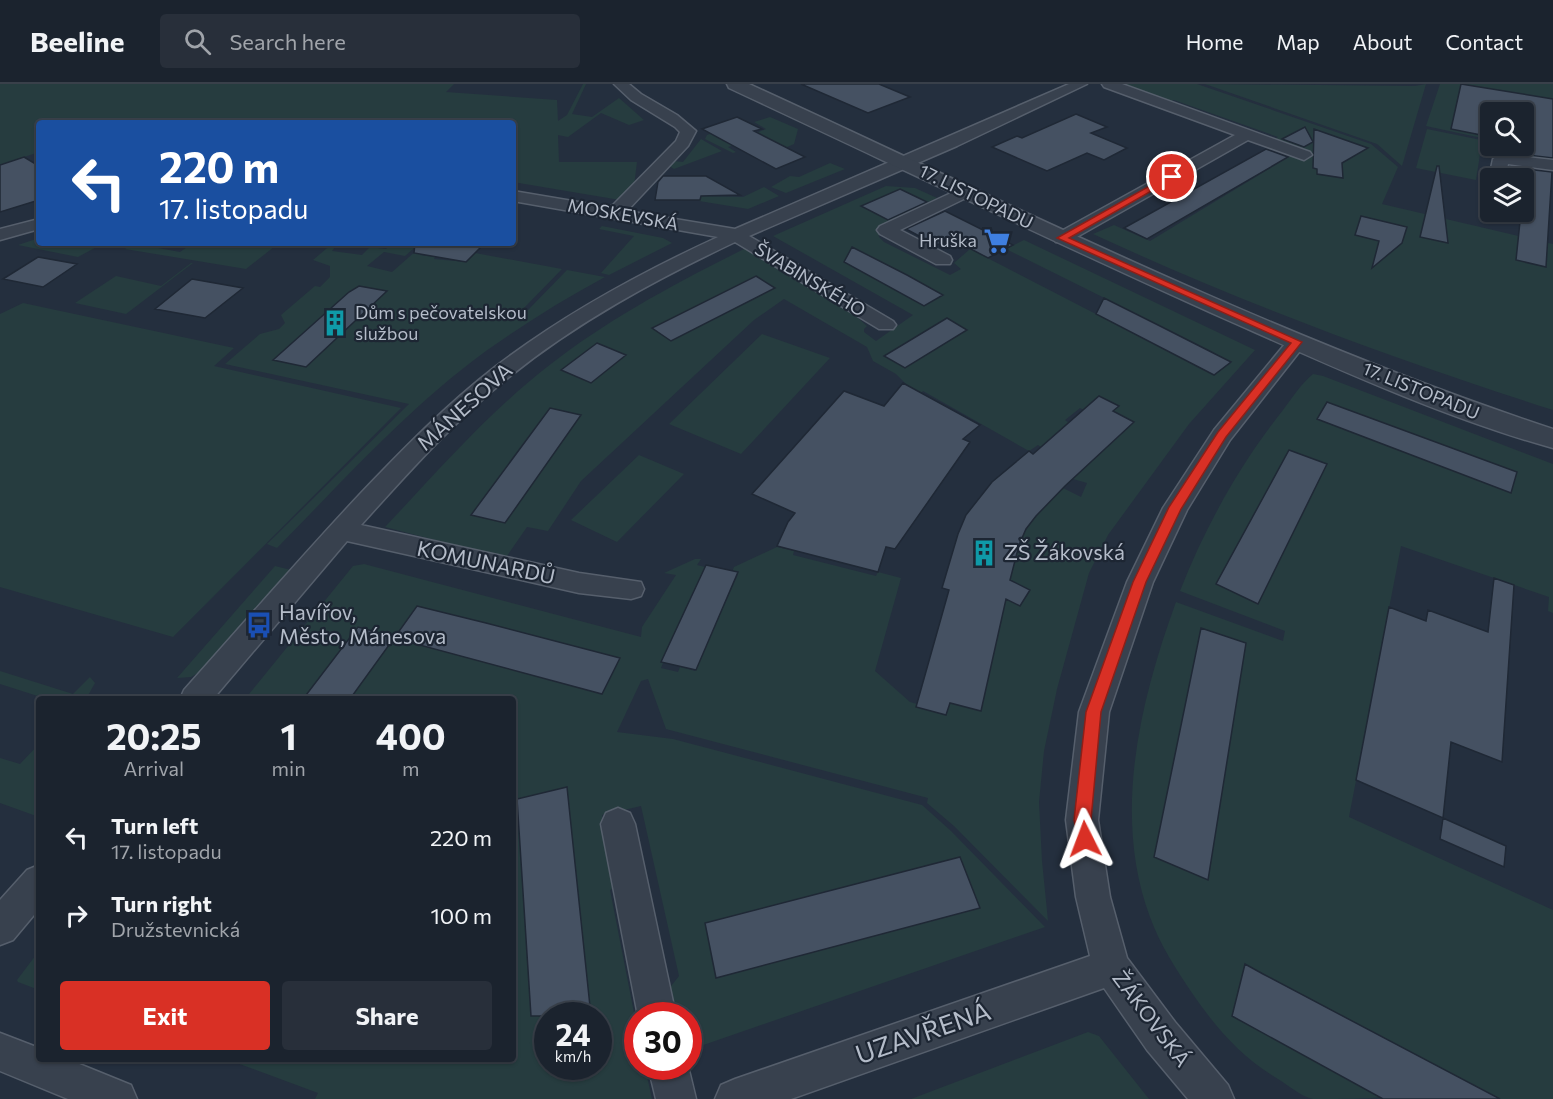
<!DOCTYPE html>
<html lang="en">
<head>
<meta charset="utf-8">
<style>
  body { margin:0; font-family:Commissioner,sans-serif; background:#282f3a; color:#f1f3f6; height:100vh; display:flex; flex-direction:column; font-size:22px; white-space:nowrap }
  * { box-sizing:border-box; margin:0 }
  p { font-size:20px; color:#a0a4aa }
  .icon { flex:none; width:33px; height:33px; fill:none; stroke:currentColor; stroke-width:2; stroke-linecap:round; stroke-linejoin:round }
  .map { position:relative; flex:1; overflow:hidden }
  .details { position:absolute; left:36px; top:612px; width:480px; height:366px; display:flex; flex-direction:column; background:#1b232e; border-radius:6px; box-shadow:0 2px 4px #0004,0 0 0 2px #39404a }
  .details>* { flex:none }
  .hud { position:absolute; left:36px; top:36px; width:480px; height:126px; border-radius:6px; box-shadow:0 2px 4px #0004,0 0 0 2px #39404a; background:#1a4fa0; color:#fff; overflow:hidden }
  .buttons { position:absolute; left:1480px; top:18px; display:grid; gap:12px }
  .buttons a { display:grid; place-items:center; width:54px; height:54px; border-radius:6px; background:#1b232e; box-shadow:0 2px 4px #0004,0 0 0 2px #39404a; font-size:30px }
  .speed { position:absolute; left:534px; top:918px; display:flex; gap:12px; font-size:30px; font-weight:700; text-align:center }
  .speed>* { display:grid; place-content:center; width:78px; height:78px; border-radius:50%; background:#1b232e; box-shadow:0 2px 4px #0004,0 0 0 2px #39404a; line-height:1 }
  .speed small { font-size:15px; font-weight:400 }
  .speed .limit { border:9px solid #d22; background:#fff; color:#111 }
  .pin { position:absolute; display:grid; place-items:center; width:51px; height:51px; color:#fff; margin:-26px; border:3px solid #fff; border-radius:50%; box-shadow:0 2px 6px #0007 }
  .me { position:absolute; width:66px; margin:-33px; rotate:357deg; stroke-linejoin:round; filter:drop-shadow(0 0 4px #0008) }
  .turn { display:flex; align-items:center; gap:21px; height:126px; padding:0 24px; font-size:27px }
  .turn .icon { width:78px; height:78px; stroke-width:2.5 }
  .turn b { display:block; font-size:42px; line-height:51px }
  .eta { display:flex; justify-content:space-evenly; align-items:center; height:102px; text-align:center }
  .eta b { font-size:36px; font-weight:700; line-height:42px }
  .primary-button { display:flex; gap:12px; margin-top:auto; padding:12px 24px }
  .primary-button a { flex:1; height:69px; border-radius:6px; background:#d93025; color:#fff; font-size:24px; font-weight:700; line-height:69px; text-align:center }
  .primary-button a+a { background:#282f3a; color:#f1f3f6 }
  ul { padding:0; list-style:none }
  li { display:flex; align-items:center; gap:18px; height:78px; padding:0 24px }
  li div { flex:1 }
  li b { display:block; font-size:22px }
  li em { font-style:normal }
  header { display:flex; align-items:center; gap:36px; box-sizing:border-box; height:84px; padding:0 30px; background:#1b232e; border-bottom:2px solid #39404a }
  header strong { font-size:28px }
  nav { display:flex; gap:33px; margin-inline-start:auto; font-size:21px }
  .search { width:420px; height:54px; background:#282f3a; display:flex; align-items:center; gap:15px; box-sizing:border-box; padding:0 21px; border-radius:6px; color:#a0a4aa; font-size:22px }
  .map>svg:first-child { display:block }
</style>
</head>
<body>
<header>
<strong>Beeline</strong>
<div class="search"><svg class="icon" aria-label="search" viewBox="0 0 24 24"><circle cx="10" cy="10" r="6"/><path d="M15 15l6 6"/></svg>Search here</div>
<nav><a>Home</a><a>Map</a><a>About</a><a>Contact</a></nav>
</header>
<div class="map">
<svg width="1553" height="1015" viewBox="0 0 1553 1015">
  <rect width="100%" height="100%" fill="#242f3e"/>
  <!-- green -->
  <path fill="#263c3f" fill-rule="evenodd" d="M0,0H454L446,8L557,16L558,37L567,31L583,0H586L572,30L592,33L619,14L644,36L629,41L601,29L568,53L558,51L559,78H637L634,102L620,116L513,98V39H39V68L0,81Z
    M1114,0H1197L1371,60L1398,83L1382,120L1553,160V326C1396,276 1242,219 1093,150L1114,141L1150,157L1292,71L1274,56L1278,53L1174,16L1169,18Z
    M1205,0L1415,2L1426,0L1402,82L1377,60Z
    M1440,0H1553V69L1519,62H1524V28H1491V56L1426,42Z
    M770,33L798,45L794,60L778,67L734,61L728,63L736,68L733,69L705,55L707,51L723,45L747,53L766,45L754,38Z
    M1427,45L1491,58V62H1508L1553,71V79L1481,64L1476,96L1416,84Z
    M701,55L722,67L674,85L668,81L673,77L683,78Z
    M830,79L845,85L786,109L771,103L790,92L799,93Z
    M886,102L915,104L937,114L883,140L878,145L879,153L884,158L950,191L961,185L954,179L970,165L1214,291L1231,279L1211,267L1006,165L1024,156L1255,266L1189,340L1108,451L1089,489L1057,605L1044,667L1039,718L1042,777L1048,837L954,742L927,719L928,714L666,645L648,595L641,597L617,648L673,655L922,721L951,747L1045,843L689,966L688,932L664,931L660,916L679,892L641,722L602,731L617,803L610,806L637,944L638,982L645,983L652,1015H315L318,1009L226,975H513V615H245L353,482L364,480L641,553L642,543L676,491L664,489L695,475H701L697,481L705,483L682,532L661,584L678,588L680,583L695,587L738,490L732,488L734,483L777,463L794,467L793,471L876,492L878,488L901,494L875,587L910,618L917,620V623L946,631L950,619L981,627L1006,515L1020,522L1030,507L1009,500C1013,482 1016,462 1026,446C1035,430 1051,417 1063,404L1081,413L1087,399L1073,395L1134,338L1113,327L1118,321L1099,312L1084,326L1080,324L1065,336L1069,339L1041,363L1038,361L1029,367L923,307L921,309L908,302L896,290L873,277L867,263L784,215L754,236L581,397L548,447L527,443L507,472L508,475L385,443C437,388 487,330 547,283C608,235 676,199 746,164L841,219L867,242L864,245V248L876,257L913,231L773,152ZM548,932H598V982H548Z
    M764,103L779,112L748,125L699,117L701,112L743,113Z
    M602,142L663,154L672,159L609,191L601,189L634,152L599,145Z
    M39,154V159H104L78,173L18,161Z
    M134,159H144L142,161L180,168L193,159H279L246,185L125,165Z
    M333,159H338L332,167L362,171L370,163L386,165L392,159H420L405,172L384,168L367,182L392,188L425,159L420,171L435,173L434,175L466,178L475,169L562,185L524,224L528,226L567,186L605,193C564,215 524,240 486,267C409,323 344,396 277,464L267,460L409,320L225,280L260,250L279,245L285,239L281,231L315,202L320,203L330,193V182L313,176Z
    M191,179H193L126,230L75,219L116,192L161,202Z
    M23,219L234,264L214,282L401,324L173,553L0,503V230Z
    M762,250L830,274L741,370L669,340Z
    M1313,290L1323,292L1553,380V529L1548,527L1549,513L1401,462L1349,733L1553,826V1015H1500L1245,880L1233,932L1380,1013C1373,1015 1324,1015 1313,1015C1302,1013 1288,1001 1278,995C1241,973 1216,944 1192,909C1176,885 1160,861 1150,833C1112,731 1140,617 1176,518L1283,557L1285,547L1180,507C1205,443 1240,380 1283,326C1292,314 1301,300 1313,290Z
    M639,371L684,390L617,458L571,436Z
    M275,482L291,486L201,587L191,593L177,594Z
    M0,587L73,610L90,593L95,599L86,615H47L0,600Z
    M39,660V733L0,719V674L20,680Z
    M39,867V906L18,898L17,896Z
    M1088,948L1099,952L1149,1015H911Z"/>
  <!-- building -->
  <path fill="#455162" stroke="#1f2835" stroke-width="1.5" d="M801,0H879L910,13L868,29Z
    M1461,0L1553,15V74L1527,71L1528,61L1524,60V28H1491V53L1451,45Z
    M1076,30L1107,43L1091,49L1127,64L1104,76L1087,69L1047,87L992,63L1017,52L1022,54Z
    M737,33L762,45L754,47L805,73L776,85L702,45Z
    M1305,43L1313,58L1304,63L1282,55Z
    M1314,45L1368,64L1342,79L1343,94L1317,90V85L1313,84Z
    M1266,65L1288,73L1147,155L1124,144Z
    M24,73L39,82V116L0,128V81Z
    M1437,82H1439L1448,159L1420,153Z
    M1526,85L1552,88L1546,183L1516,176L1521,128H1524Z
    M663,92H706L740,111L701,112L700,116H655L658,98Z
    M900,105L927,118L888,136L861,122Z
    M945,127L1013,161L988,174L954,156L936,161L906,145Z
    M1361,132L1407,143L1402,159L1372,184L1379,157L1355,151Z
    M415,159H485L466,178L414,169Z
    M852,163L907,191L943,211L924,222L844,178Z
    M38,173L77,180L43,203L3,195Z
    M756,192L775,204L671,257L652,244Z
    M192,195L243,204L205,234L155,225Z
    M359,202L387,207L306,283L273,276L349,208Z
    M1104,214L1158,241L1231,278L1214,291L1096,230Z
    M947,234L967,246L905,284L884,272Z
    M597,259L626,271L591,299L561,286Z
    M903,299L980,341L963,355L970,358L895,465L886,463L878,488L777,462L788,438L795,429L752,410L844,307L884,322Z
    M1099,312L1119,322L1113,327L1134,338L1065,402L1036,432L1026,445L1019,461L1010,496L1030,506L1020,522L1006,515L981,627L950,619L946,631L916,623L949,506L942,504L958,450L966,431L992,398L1029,367L1033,370Z
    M1327,318L1517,388L1511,409L1317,335Z
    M550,324L581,331L505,439L471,431Z
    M1289,366L1327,380L1258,520L1216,500Z
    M706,481L738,488L696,586L661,578Z
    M1494,494L1514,501L1502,678L1451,658L1443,734L1356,696L1389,523L1426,537L1428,526L1488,548Z
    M417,522L486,539L620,574L602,610L394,554L350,615H303L358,543L395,553Z
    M1201,544L1246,559L1208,796L1154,773Z
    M567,703L591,932H531L517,715Z
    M1443,734L1506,762L1504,783L1440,755Z
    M960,773L980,824L716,894L705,839Z
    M1245,880L1263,890L1500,1015H1383L1232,932Z"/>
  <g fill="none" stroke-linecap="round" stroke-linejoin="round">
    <!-- minor casing -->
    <g stroke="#565f6c" stroke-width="3">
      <path id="minor" d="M614,0H629L641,10L677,31L696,47L688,62L627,127L735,145L1069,0H1087L957,62L749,152L893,237L896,241L893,245H879L735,158C655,196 577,238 509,293C454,337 408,389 361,441L579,489L641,498L644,505L641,512L631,515L579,509L347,457L213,615H180L184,606C243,540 300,474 360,410C403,365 446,321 495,283C564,230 640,189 718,153L513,117V107L608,123L613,121L676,57L680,48L675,43L631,16Z
        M1102,0H1122L1310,68L1312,71L1304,76L1248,56L1068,158H1056L1053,154L1056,150L1235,51L1104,3Z
        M1501,70L1553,76V86L1508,80L1505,94H1491V97L1489,94L1493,75Z
        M964,103L970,104L972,108L970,112L900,146L950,172L952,176L950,180H936L880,150L877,146L880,142Z
        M1491,118V128H1499L1495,136H1483L1480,132L1485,119Z
        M39,135V145L0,156V145Z
        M1297,252L1304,254L1307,258L1230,356L1187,426L1153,498L1109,628L1098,736L1110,813L1127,874L1175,938L1228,1001L1234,1015H1188L1147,966L1104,904L791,1015H715L721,1001L735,995L1090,872L1076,813L1066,736L1079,628L1127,498L1163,424L1214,346L1290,254Z
        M618,724L630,729L635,740L676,932H638L601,740L606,729Z
        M39,781V825L13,856L0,861V816L27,786Z
        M0,949L39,964V975H67L131,1001L137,1015H68L0,987Z
        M648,982H688L696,1015H656Z"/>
    </g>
    <!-- tertiary casing -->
    <g stroke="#565f6c" stroke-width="3">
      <path id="tertiary" d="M727,0H749C1013,121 1276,254 1553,345V364C1444,334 1329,281 1225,235C1058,160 894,81 729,4Z"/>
    </g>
    <!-- minor -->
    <use href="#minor" fill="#38414e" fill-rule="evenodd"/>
    <!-- tertiary -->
    <use href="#tertiary" fill="#38414e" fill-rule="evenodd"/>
  </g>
  <!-- route -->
  <path fill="#d93025" stroke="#8d1f18" stroke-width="1.5" d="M1169,91L1176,93L1069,154L1302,258L1226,353L1181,425L1146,498L1101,628L1091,736L1093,755L1091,761L1085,763L1079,761L1074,736L1086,628L1133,498L1169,423L1218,348L1291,259L1057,154Z"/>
  <!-- icons -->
  <defs>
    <g id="supermarket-bare" transform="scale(2.07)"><path d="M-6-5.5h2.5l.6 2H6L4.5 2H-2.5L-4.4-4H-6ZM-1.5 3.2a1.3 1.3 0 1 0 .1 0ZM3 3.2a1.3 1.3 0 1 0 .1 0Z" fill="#3f7fe0" stroke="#1d2633" stroke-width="2.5" paint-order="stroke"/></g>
    <g id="building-bare" transform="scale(2.07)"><path d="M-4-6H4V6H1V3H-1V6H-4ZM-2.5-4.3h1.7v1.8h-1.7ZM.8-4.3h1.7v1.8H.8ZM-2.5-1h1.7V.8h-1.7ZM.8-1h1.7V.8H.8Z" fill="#0f9aa8" stroke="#1d2633" stroke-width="2.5" paint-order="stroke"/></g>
    <g id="bus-bare" transform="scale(2.07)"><path d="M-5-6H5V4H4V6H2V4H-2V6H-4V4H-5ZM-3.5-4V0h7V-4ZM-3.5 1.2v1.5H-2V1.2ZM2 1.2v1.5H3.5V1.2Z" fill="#1a4fb4" stroke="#1d2633" stroke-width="2.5" paint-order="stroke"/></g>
  </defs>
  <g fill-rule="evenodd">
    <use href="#supermarket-bare" x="997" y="157"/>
    <use href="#building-bare" x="335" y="239"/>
    <use href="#building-bare" x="984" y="469"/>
    <use href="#bus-bare" x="259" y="541"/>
  </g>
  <g text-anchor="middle" stroke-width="4.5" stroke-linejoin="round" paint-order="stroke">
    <!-- far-street labels -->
    <g font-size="18" fill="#b4bcc9" stroke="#1d2633">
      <text transform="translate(976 113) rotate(26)" y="6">17. LISTOPADU</text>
      <text transform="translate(623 131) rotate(10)" y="6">MOSKEVSKÁ</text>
      <text transform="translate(810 196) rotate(31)" y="6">ŠVABINSKÉHO</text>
      <text transform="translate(1421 307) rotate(22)" y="6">17. LISTOPADU</text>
    </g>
    <!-- far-poi labels -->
    <g font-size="18" fill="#b4bcc9" stroke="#1d2633" text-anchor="end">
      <text x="977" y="163">Hruška</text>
      <text x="355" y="235" text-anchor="start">Dům s pečovatelskou<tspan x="355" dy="21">službou</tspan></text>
    </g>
    <!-- street labels -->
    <g font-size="21" fill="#b4bcc9" stroke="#1d2633">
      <text transform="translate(465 323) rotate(-42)" y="7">MÁNESOVA</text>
      <text transform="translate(486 479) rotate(12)" y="7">KOMUNARDŮ</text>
      <text transform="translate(1151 935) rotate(53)" y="7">ŽÁKOVSKÁ</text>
    </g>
    <!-- poi labels -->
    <g font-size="21" fill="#b4bcc9" stroke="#1d2633" text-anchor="start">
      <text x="1004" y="476">ZŠ Žákovská</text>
      <text x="279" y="536">Havířov,<tspan x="279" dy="24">Město, Mánesova</tspan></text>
    </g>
    <!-- near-street labels -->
    <g font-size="26" fill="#b4bcc9" stroke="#1d2633">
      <text transform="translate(923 949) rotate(-19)" y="9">UZAVŘENÁ</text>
    </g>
  </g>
</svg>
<div class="buttons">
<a><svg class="icon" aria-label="search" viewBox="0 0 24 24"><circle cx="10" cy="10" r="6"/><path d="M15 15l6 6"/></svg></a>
<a><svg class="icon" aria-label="layers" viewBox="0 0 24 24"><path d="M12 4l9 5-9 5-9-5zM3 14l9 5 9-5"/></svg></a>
</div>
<div class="speed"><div>24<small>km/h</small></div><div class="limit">30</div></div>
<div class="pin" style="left:1172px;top:93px;background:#d93025"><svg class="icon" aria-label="arrive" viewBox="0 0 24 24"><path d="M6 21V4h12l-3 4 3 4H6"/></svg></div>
<svg class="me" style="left:1085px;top:755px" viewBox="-20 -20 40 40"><path d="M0-17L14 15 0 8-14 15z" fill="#d93025" stroke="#fff" stroke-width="4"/></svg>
<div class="hud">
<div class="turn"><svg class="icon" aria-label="left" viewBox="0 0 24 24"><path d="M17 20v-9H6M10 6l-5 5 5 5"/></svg><div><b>220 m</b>17. listopadu</div></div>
</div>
<section class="details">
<div class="eta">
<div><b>20:25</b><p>Arrival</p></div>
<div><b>1</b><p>min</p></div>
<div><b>400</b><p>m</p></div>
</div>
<ul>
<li><svg class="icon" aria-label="left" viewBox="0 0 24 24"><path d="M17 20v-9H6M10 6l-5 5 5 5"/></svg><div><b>Turn left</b><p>17. listopadu</p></div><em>220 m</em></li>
<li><svg class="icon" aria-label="right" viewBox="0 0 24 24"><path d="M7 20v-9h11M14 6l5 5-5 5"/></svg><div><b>Turn right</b><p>Družstevnická</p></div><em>100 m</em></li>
</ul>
<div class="primary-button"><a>Exit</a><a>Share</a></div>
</section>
</div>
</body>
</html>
